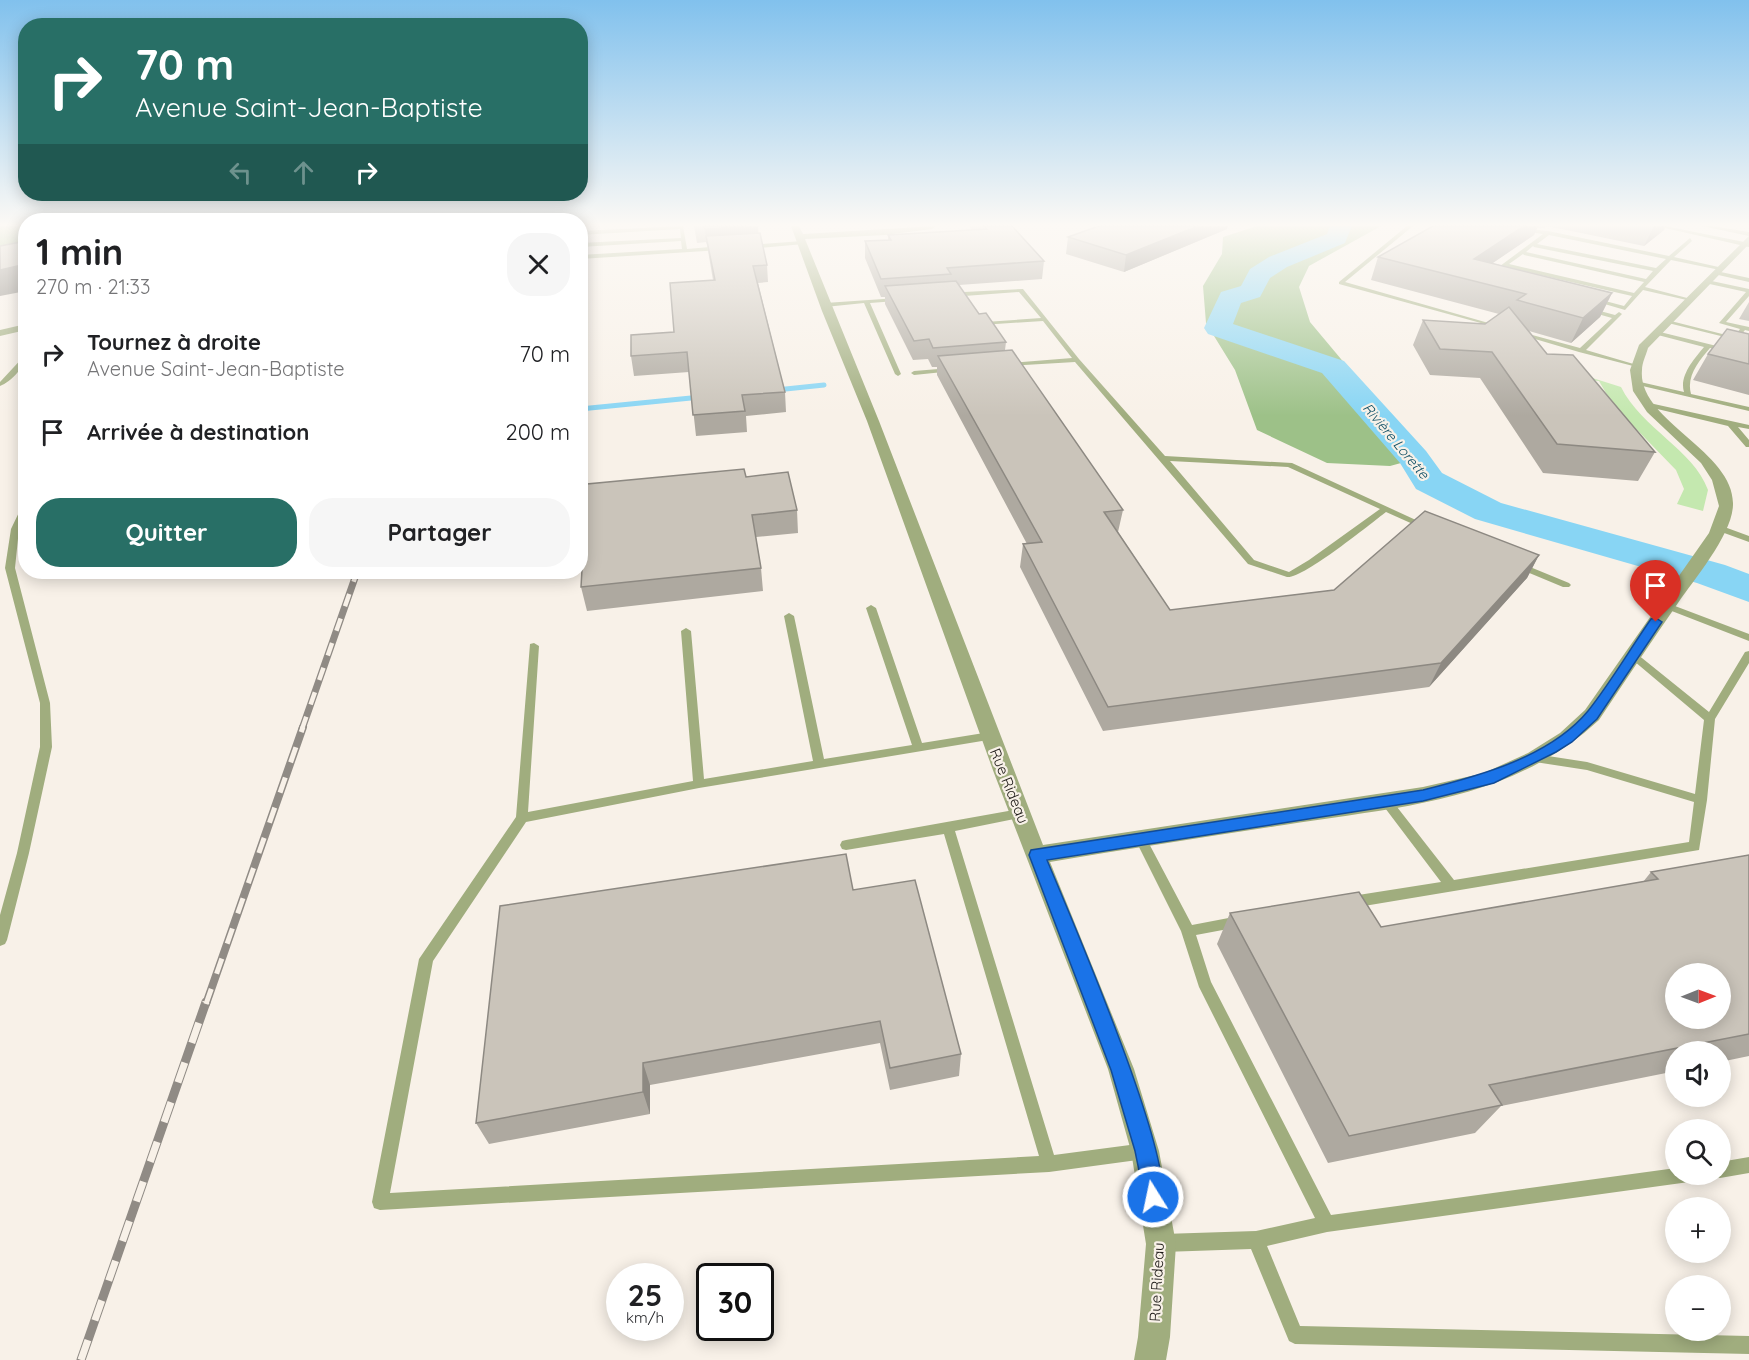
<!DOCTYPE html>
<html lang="fr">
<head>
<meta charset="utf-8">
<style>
  body { margin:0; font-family:Quicksand,sans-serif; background:#f6f6f6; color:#202124; height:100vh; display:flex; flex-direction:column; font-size:22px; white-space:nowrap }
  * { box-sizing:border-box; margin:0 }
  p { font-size:20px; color:#757577 }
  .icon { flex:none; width:33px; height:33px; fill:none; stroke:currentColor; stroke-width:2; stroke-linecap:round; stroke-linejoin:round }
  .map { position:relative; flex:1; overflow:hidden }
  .details { position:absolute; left:18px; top:213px; width:570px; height:366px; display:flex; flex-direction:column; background:#fff; border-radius:24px; box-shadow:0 3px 15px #0003 }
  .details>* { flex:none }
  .hud { position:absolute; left:18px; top:18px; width:570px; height:183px; border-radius:24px; box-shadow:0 3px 15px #0003; background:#286f66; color:#fff; overflow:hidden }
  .needle { width:39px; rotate:89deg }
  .buttons { position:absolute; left:1665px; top:963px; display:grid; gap:12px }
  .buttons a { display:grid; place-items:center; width:66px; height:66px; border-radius:50%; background:#fff; box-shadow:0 3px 15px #0003; font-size:30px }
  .speed { position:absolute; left:606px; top:1263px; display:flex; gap:12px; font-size:30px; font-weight:700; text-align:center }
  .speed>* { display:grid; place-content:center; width:78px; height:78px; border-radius:50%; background:#fff; box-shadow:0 3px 15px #0003; line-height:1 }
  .speed small { font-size:15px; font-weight:400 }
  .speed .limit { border:3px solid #111; border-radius:9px; background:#fff; color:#111 }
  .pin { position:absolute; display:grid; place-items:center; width:51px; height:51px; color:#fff; margin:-62px -26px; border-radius:50% 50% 50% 0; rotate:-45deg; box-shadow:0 0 6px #0007 }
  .pin .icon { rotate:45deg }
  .me { position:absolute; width:66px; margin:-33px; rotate:350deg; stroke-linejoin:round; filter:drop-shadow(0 0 4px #0008) }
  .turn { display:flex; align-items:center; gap:21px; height:126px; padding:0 18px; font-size:27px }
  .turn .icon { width:78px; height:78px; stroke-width:2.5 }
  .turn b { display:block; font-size:42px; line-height:51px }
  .lanes { display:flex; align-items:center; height:57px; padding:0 18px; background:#0003; justify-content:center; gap:30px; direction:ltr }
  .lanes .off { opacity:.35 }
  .round { display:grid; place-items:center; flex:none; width:63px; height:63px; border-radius:24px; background:#f6f6f6 }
  .head { display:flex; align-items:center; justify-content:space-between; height:102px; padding:0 18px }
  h1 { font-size:36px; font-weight:700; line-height:45px }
  .button { display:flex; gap:12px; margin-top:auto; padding:12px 18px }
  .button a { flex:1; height:69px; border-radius:24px; background:#286f66; color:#fff; font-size:24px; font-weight:700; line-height:69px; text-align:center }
  .button a+a { background:#f6f6f6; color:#202124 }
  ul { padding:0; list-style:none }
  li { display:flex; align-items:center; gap:18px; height:78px; padding:0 18px }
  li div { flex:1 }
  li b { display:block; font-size:22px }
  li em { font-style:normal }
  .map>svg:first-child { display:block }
</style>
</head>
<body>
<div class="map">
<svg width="1749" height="1360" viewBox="0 0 1749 1360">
  <rect width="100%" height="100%" fill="#f8f1e8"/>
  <!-- green -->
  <path fill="#c4e8af" d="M1583,375L1621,387C1642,429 1693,449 1708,490L1703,511L1677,504L1684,489L1676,470L1613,405L1599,381L1584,380Z"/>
  <!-- forest -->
  <path fill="#9dc188" d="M0,226H25V252L0,257Z
    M1257,226H1381L1309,266L1299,287L1310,322L1423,457L1390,466L1327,463L1257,430L1235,370L1206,323L1203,286L1222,254L1223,237Z"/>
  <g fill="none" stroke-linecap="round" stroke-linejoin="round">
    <!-- stream -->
    <path stroke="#88d5f4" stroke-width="5" d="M776,390L824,385
      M580,409L701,397"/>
    <!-- river -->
    <path fill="#88d5f4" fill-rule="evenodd" d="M1330,226H1352L1345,243L1287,267L1270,278L1260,297L1241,303L1233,324L1344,361L1426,451L1442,473L1501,503L1725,565L1749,574V602L1697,583L1475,519L1416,489L1400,463L1322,373L1208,334L1204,328L1221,292L1241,286L1250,269L1269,257L1327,234Z"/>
    <!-- lane -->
    <path fill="#a0ad7e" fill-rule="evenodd" d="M683,226L687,249L721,246L724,248L721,250L580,259V255L682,249L681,241L580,247V243L681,238L680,229L580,235V231Z
      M1407,226H1413L1345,282L1499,326V328L1339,284V282Z
      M1495,226L1548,231L1669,256L1690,238L1692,241L1674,257L1723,268L1720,270L1671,260L1645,287L1691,299V301L1643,290L1625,310L1591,300L1594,298L1624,306L1632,296L1506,267L1496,274H1492V272L1543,234L1497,228ZM1549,235L1666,259L1656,268L1537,244ZM1533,246L1534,247L1653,271L1646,279L1526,252ZM1523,254L1524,255L1644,282L1634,293L1509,264Z
      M1656,226H1665L1749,243V247Z
      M1702,226H1712L1749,232V236Z
      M802,241L804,244L748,249L745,247L748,245Z
      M1716,271L1749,278V282L1714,274L1713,273Z
      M1707,280L1749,289V296L1726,322L1749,327V331L1745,330L1737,340L1664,322L1667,320L1734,337L1740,329L1719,323L1746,292L1705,283V281Z
      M1023,289L1079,359L1165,456L1292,463L1431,527L1430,529H1424L1386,512C1370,524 1303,579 1287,577L1248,564L1075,362L1007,366L1006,365L1009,363L1072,358L1043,321L981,325L978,321L981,319L985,322L1041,318L1019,292L964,296L961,294L964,292ZM1170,461L1288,467L1380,509L1309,560L1289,572L1254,560Z
      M898,298L899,299L896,301L870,303L901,374L898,376L895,374L864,303L825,307L822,305L825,303Z
      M1589,308L1615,315L1619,312L1622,314L1586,350L1637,365V367L1579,352L1518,334L1521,332L1580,348L1612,318L1587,311V309Z
      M1656,331L1749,354V358L1710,348C1699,361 1686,376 1691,394L1749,407V411L1634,384V382L1636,381L1684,392C1679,376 1694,359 1704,347L1654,334L1653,333Z
      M26,354C26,366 11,382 0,386V382Z
      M951,368L954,370L953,371L914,375L911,373L914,371Z
      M1645,402L1749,425V429L1738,427L1749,440V447H1746L1728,426L1645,406Z
      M23,504H26V516L19,529L15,568L50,703L52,747L29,853L7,940L5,944L0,946V915L17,853L40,747V703L5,568L11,529Z
      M1719,525L1749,536V542L1716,530V526Z
      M1518,562L1569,583L1571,585L1569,587H1563L1515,567L1513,565Z
      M1667,603L1749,634V641L1664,608L1662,606Z
      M871,605L876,608L922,743L990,732L994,733L996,736L994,739L699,788L526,822L433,961L390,1193L1039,1156L944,834L846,850L842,849L840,845L842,841L846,840L1020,809L1024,811L1026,814L1024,817L955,831L1054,1155L1145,1143L1151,1145L1153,1151L1151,1157L1145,1159L1049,1172L380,1210L374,1208L372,1202L419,959L516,817L530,644L534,643L539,646L528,812L693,781L681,631L686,628L691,631L704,779L813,761L784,616L789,613L794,616L824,759L912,745L866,608Z
      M1749,651V663L1715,719L1707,800L1699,850L1352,908L1347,906L1345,902L1347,898L1352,896L1441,882L1382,804L1380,801L1382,798L1386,796L1390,798L1454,880L1689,842L1694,802L1587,770L1535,762L1531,761L1529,758L1531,755L1535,754L1587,762L1695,794L1704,720L1628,656L1629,654H1637L1709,712L1745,652Z
      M1141,834L1145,836L1192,925L1239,916L1244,918L1246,922L1244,926L1196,935L1211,982L1331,1215L1676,1168V1174H1697L1695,1180L1689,1182L1327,1232L1267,1246L1300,1326L1749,1336V1354L1295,1344L1289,1341L1251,1249L1163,1252L1157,1249L1154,1243L1157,1237L1163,1234L1256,1231L1315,1218L1199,987L1181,931L1135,839L1137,836Z
      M1749,1157V1173L1720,1178L1714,1176V1174H1720V1162Z"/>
    <!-- street -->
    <path fill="#a0ad7e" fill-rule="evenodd" d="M791,226H799L803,234L936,226L932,229L885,235L805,239L879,421L1043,845L1423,787L1484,773L1528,753L1560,733L1585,710L1709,533L1719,506L1712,480L1701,463L1647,412L1633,391L1630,370L1639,345L1749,236V244L1648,348C1646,355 1642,363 1642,370C1637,421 1735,451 1733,505C1732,535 1695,578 1678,603C1651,642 1625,681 1599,720C1510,802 1398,807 1284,825C1206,837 1128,849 1050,862L1134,1069L1159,1151L1176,1244L1170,1337L1166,1360H1134L1138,1337L1146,1244L1131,1151L1108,1069L994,773L867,421L822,311Z
      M26,324V330L0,336V330Z"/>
    <!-- rail-far2 casing -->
    <g stroke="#908b85" stroke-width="7">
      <path id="rail-far2" d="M302,729L357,572"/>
    </g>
    <!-- rail-far1 casing -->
    <g stroke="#908b85" stroke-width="8">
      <path id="rail-far1" d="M206,1004L303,727"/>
    </g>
    <!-- rail casing -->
    <g stroke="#908b85" stroke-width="9">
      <path id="rail" d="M81,1360L206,1002"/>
    </g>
    <!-- rail-far2 -->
    <use href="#rail-far2" stroke="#f8f1e8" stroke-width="4.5" stroke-dasharray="13" stroke-linecap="butt"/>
    <!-- rail-far1 -->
    <use href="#rail-far1" stroke="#f8f1e8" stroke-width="5" stroke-dasharray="16" stroke-linecap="butt"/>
    <!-- rail -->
    <use href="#rail" stroke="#f8f1e8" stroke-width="7" stroke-dasharray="21" stroke-linecap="butt"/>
  </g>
  <!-- wall -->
  <path fill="#aea9a0" d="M694,226H758V233L767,265L768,282L758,283L785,392L786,412L746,416L747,432L696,436L689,372L634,376L631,356L674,332L713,280L707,245L706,242L697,243Z
    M970,226H1012L1044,261L1042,279L959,285L979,314L1006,342L1005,350L1123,510L1118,532L1170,610L1334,590L1539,555L1527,578L1429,687L1103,731L1020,567L1023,544H1027L937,375V367H932L928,359L913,360L885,304V297H881L865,258V241L888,240V235L971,230Z
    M1433,226H1666L1664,230L1644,246L1547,226L1544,228H1537L1534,235L1492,263L1612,293L1600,317L1571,343L1529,331L1547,354L1655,452L1638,481L1543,473L1480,378L1430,375L1413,345L1423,320L1485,324L1499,314L1371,280L1378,257Z
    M1227,229L1124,272L1066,254L1068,237Z
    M1749,302V321L1739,319Z
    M1749,334V395L1693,380L1708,354Z
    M746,477L797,510L798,533L756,537L761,568L763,591L587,611L581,587Z
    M1749,855V1056L1720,1062V1052H1676V1071L1501,1106L1475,1133L1328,1163L1217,944L1230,913L1381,927L1643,882L1651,872Z
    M853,890L961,1054L959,1076L890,1090L880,1043L650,1085V1114L489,1144L476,1123Z"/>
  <!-- shaded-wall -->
  <path fill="#8d8982" d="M749,226H758L759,242L706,236L707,245L705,229Z
    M1198,226H1228L1227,229L1124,272L1126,255Z
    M1524,226H1538L1534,235L1468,280L1474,259Z
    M1654,226H1666L1664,230L1644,246Z
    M26,264V291L0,296V270Z
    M1612,293L1600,317L1571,343L1583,318Z
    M1539,555L1527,578L1429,687L1441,663Z
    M643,1063L650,1085V1114L643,1092Z"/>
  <!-- building -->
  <path fill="#cac4ba" stroke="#8d8982" stroke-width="1.5" fill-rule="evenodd" d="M704,226H749L705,229Z
    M984,226H1012L1044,261L947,268L951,274L881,279L865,241L891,240L888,235L987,229Z
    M1099,226H1198L1126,255L1068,237Z
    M1433,226H1524L1474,259L1612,293L1583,318L1517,300L1526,294L1378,257Z
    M760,233L767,265L753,266L785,392L742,395L745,411L693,415L687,352L631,356V335L674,332L670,283L715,280L706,236Z
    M26,241V264L0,270V246Z
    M956,281L979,314L986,313L1006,342L933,348L929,339L914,341L885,286Z
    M1509,307L1547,354L1573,355L1655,452L1557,444L1492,352L1440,349L1423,320L1485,324Z
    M1727,329L1749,334V364L1708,354Z
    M1012,350L1123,510L1104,512L1170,610L1334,590L1425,511L1539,555L1441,663L1108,707L1023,544L1042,542L938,356Z
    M744,469L746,477L788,472L797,510L752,515L761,568L581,587L587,484Z
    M846,854L853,890L915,880L961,1054L890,1068L880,1021L643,1063V1092L476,1123L500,906Z
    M1749,855V1034L1489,1085L1502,1105L1349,1136L1230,913L1359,892L1381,927L1658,879L1651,872ZM1676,974H1720V1018H1676Z"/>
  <!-- sky -->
  <linearGradient id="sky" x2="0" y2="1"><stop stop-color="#81c1ed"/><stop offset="0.54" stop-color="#fcf9f5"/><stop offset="1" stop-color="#fcf9f5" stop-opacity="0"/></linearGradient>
  <rect width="1749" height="416" fill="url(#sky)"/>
  <!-- route -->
  <path fill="#1a73e8" stroke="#114b97" stroke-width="1.5" d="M1656,618L1662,622L1597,719L1572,742L1556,752L1494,783L1423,801L1047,860C1069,913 1178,1164 1161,1205L1153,1208L1146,1205L1135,1151L1111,1070L1029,855L1031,850L1423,790C1479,776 1550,757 1588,711C1611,682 1630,649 1651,619Z"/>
  <g text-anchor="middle" stroke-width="4.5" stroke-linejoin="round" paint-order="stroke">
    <!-- far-water labels -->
    <g font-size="14" font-style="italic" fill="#0c4e64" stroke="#f8f1e8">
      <text transform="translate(1396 441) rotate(50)" y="5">Rivière Lorette</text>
    </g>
    <!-- street labels -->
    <g font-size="15" fill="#191613" stroke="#f8f1e8">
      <text transform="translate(1009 786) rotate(68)" y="5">Rue Rideau</text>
      <text transform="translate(1157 1282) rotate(-87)" y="5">Rue Rideau</text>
    </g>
  </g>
</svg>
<div class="buttons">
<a><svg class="needle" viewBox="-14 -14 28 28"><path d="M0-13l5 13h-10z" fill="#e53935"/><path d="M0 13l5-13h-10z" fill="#757577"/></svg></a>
<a><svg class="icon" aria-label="sound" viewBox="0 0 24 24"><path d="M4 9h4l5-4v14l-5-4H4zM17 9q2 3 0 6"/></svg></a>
<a><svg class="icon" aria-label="search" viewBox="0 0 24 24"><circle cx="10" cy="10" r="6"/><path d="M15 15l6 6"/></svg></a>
<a>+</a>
<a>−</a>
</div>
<div class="speed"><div>25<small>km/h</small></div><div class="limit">30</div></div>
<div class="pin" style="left:1656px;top:622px;background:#d93025"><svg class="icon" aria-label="arrive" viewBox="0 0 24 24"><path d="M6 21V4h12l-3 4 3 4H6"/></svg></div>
<svg class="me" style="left:1153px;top:1197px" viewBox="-20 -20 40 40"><circle r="17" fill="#1a73e8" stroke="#fff" stroke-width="3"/><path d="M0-11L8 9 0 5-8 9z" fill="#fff"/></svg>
<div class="hud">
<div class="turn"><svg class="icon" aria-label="right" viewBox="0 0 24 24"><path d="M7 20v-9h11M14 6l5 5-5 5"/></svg><div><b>70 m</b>Avenue Saint-Jean-Baptiste</div></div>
<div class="lanes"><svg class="icon off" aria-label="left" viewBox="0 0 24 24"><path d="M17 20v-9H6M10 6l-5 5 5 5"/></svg><svg class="icon off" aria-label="ahead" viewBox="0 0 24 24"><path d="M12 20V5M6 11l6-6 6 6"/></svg><svg class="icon" aria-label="right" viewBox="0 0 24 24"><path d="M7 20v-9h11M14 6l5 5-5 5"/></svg></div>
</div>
<section class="details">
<div class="head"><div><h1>1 min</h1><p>270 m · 21:33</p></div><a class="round"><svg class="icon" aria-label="close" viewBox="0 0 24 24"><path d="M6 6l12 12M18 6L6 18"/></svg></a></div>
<ul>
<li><svg class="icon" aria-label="right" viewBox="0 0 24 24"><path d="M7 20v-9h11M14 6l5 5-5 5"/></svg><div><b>Tournez à droite</b><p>Avenue Saint-Jean-Baptiste</p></div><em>70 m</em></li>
<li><svg class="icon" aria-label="arrive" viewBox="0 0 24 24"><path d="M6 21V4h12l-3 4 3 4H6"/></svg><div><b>Arrivée à destination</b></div><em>200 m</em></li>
</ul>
<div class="button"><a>Quitter</a><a>Partager</a></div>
</section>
</div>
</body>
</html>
